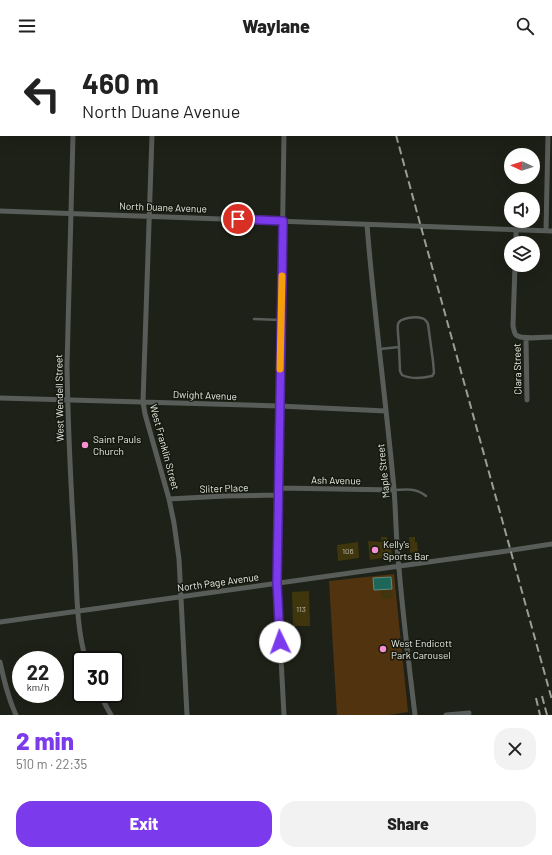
<!DOCTYPE html>
<html lang="en">
<head>
<meta charset="utf-8">
<style>
  body { margin:0; font-family:Barlow,sans-serif; background:#f2f2f2; color:#222; height:100vh; display:flex; flex-direction:column; font-size:15px; white-space:nowrap }
  * { box-sizing:border-box; margin:0 }
  p { font-size:13px; color:#767676 }
  .icon { flex:none; width:22px; height:22px; fill:none; stroke:currentColor; stroke-width:2; stroke-linecap:round; stroke-linejoin:round }
  .map { position:relative; height:663px; overflow:hidden }
  .drawer { display:flex; flex-direction:column; background:#fff; flex:1 }
  .drawer>* { flex:none }
  .top-card { position:absolute; left:0px; top:0px; width:552px; height:84px; box-shadow:0 4px 16px #0002; background:#fff; color:#222; overflow:hidden }
  .needle { width:26px; rotate:274deg }
  .tools { position:absolute; left:504px; top:96px; display:grid; gap:8px }
  .tools a { display:grid; place-items:center; width:36px; height:36px; border-radius:50%; background:#fff; box-shadow:0 4px 16px #0002; font-size:20px }
  .speed { position:absolute; left:12px; top:599px; display:flex; gap:8px; font-size:20px; font-weight:700; text-align:center }
  .speed>* { display:grid; place-content:center; width:52px; height:52px; border-radius:50%; background:#fff; box-shadow:0 4px 16px #0002; line-height:1 }
  .speed small { font-size:10px; font-weight:400 }
  .speed .limit { border:2px solid #111; border-radius:6px; background:#fff; color:#111 }
  .pin { position:absolute; display:grid; place-items:center; width:34px; height:34px; color:#fff; margin:-17px; border:2px solid #fff; border-radius:50%; box-shadow:0 1px 4px #0007 }
  .me { position:absolute; width:44px; margin:-22px; rotate:357deg; stroke-linejoin:round; filter:drop-shadow(0 0 3px #0008) }
  .turn { display:flex; align-items:center; gap:14px; height:84px; padding:0 16px; font-size:18px }
  .turn .icon { width:52px; height:52px; stroke-width:2.5 }
  .turn b { display:block; font-size:28px; line-height:34px }
  .round { display:grid; place-items:center; flex:none; width:42px; height:42px; border-radius:16px; background:#f2f2f2 }
  .summary { display:flex; align-items:center; justify-content:space-between; height:68px; padding:0 16px }
  h1 { font-size:24px; font-weight:800; line-height:30px; color:#7c3aed }
  .cta { display:flex; gap:8px; margin-top:auto; padding:8px 16px }
  .cta a { flex:1; height:46px; border-radius:16px; background:#7c3aed; color:#fff; font-size:16px; font-weight:800; line-height:46px; text-align:center }
  .cta a+a { background:#f2f2f2; color:#222 }
  header { display:flex; justify-content:space-between; align-items:center; height:52px; padding:0 16px; background:#fff; font-size:18px; font-weight:800 }
  .map>svg:first-child { display:block }
</style>
</head>
<body>
<header><svg class="icon" aria-label="menu" viewBox="0 0 24 24"><path d="M4 6h16M4 12h16M4 18h16"/></svg>Waylane<svg class="icon" aria-label="search" viewBox="0 0 24 24"><circle cx="10" cy="10" r="6"/><path d="M15 15l6 6"/></svg></header>
<div class="map">
<svg width="552" height="663" viewBox="0 0 552 663">
  <rect width="100%" height="100%" fill="#1e2117"/>
  <!-- green -->
  <path fill="#51330f" d="M394,522L408,660L389,663H337L329,529Z"/>
  <!-- water -->
  <path fill="#1f665a" stroke="#5b8e83" d="M391,525L392,537L374,538L373,526Z"/>
  <!-- building -->
  <path fill="#40360e" d="M381,485H387L388,493L391,494L392,505H382V506L370,508L368,489L382,490Z
    M409,485H415V490H417L418,500L410,501Z
    M358,490L359,506L338,509L337,493Z
    M392,538L393,546L382,547L381,539Z
    M309,539L310,574H293L292,540Z"/>
  <g fill="none" stroke-linecap="round" stroke-linejoin="round">
    <!-- lane -->
    <path stroke="#585d59" stroke-width="2.5" d="M254,267L281,268
      M380,297L399,295C399,290 397,276 398,272C399,266 416,264 421,266C425,266 427,270 428,272L433,309L434,321L432,324C423,326 410,327 402,323L400,319L399,295
      M394,438C406,437 417,436 426,444"/>
    <!-- street -->
    <path stroke="#585d59" stroke-width="5" d="M75,1L76,0
      M154,1V0
      M285,1V0
      M548,1V0
      M551,77H552
      M73,83L67,314C68,377 71,439 75,502C77,536 76,576 86,608
      M152,83L143,350L145,362L169,447L174,471L179,507L187,663
      M284,83L277,531L284,663
      M0,159C184,164 368,174 552,179
      M367,173C374,261 386,349 394,437C396,463 396,490 399,516C403,565 409,614 415,663
      M546,179L548,83
      M516,191V178
      M515,213L513,274C514,277 514,281 516,283C522,288 544,285 552,285
      M526,286L527,348
      M0,346L279,354L386,359
      M279,436L394,438
      M169,447L225,444L278,443
      M0,570L507,499L552,492
      M0,610C4,628 8,646 16,663
      M100,642L106,654L111,663
      M446,663L469,661"/>
    <!-- rail -->
    <path stroke="#9a9d94" stroke-width="2" stroke-dasharray="8 4" stroke-linecap="butt" d="M373,0V1
      M396,83L421,175L552,648
      M542,644L547,663
      M536,646L540,663"/>
  </g>
  <g fill="none" stroke-linecap="round" stroke-linejoin="round">
    <!-- route casing -->
    <g stroke="#51269a" stroke-width="10">
      <path id="route" d="M238,167L283,169L277,531L280,590"/>
    </g>
    <!-- route -->
    <use href="#route" stroke="#7c3aed" stroke-width="7"/>
    <!-- slow -->
    <path stroke="#f59e0b" stroke-width="7" d="M280,317L282,224"/>
  </g>
  <!-- markers -->
  <g fill="#f590d1" stroke="#15180e" stroke-width="1.5">
    <circle cx="85" cy="393" r="4"/>
    <circle cx="375" cy="498" r="4"/>
    <circle cx="383" cy="597" r="4"/>
  </g>
  <g text-anchor="middle" stroke-width="3" stroke-linejoin="round" paint-order="stroke">
    <!-- number labels -->
    <g font-size="8" fill="#bebeae">
      <text x="348" y="502">106</text>
      <text x="301" y="560">113</text>
    </g>
    <!-- street labels -->
    <g font-size="10" fill="#e8ebe3" stroke="#15180e">
      <text transform="translate(163 155) rotate(2)" y="4">North Duane Avenue</text>
      <text transform="translate(517 317) rotate(-91)" y="4">Clara Street</text>
      <text transform="translate(205 343) rotate(2)" y="4">Dwight Avenue</text>
      <text transform="translate(59 346) rotate(-91)" y="4">West Wendell Street</text>
      <text transform="translate(165 395) rotate(75)" y="4">West Franklin Street</text>
      <text transform="translate(383 419) rotate(-96)" y="4">Maple Street</text>
      <text transform="translate(336 428) rotate(1)" y="4">Ash Avenue</text>
      <text transform="translate(224 436) rotate(-2)" y="4">Sliter Place</text>
      <text transform="translate(218 530) rotate(-8)" y="4">North Page Avenue</text>
    </g>
    <!-- poi labels -->
    <g font-size="10" fill="#e8ebe3" stroke="#15180e" text-anchor="start">
      <text x="93" y="391">Saint Pauls<tspan x="93" dy="12">Church</tspan></text>
      <text x="383" y="496">Kelly's<tspan x="383" dy="12">Sports Bar</tspan></text>
      <text x="391" y="595">West Endicott<tspan x="391" dy="12">Park Carousel</tspan></text>
    </g>
  </g>
</svg>
<div class="tools">
<a><svg class="needle" viewBox="-14 -14 28 28"><path d="M0-13l5 13h-10z" fill="#e53935"/><path d="M0 13l5-13h-10z" fill="#767676"/></svg></a>
<a><svg class="icon" aria-label="sound" viewBox="0 0 24 24"><path d="M4 9h4l5-4v14l-5-4H4zM17 9q2 3 0 6"/></svg></a>
<a><svg class="icon" aria-label="layers" viewBox="0 0 24 24"><path d="M12 4l9 5-9 5-9-5zM3 14l9 5 9-5"/></svg></a>
</div>
<div class="speed"><div>22<small>km/h</small></div><div class="limit">30</div></div>
<div class="pin" style="left:238px;top:167px;background:#d93025"><svg class="icon" aria-label="arrive" viewBox="0 0 24 24"><path d="M6 21V4h12l-3 4 3 4H6"/></svg></div>
<svg class="me" style="left:280px;top:590px" viewBox="-20 -20 40 40"><circle r="19" fill="#fff"/><path d="M0-13L10 11 0 6-10 11z" fill="#7c3aed"/></svg>
<div class="top-card">
<div class="turn"><svg class="icon" aria-label="left" viewBox="0 0 24 24"><path d="M17 20v-9H6M10 6l-5 5 5 5"/></svg><div><b>460 m</b>North Duane Avenue</div></div>
</div>
</div>
<section class="drawer">
<div class="summary"><div><h1>2 min</h1><p>510 m · 22:35</p></div><a class="round"><svg class="icon" aria-label="close" viewBox="0 0 24 24"><path d="M6 6l12 12M18 6L6 18"/></svg></a></div>
<div class="cta"><a>Exit</a><a>Share</a></div>
</section>
</body>
</html>
